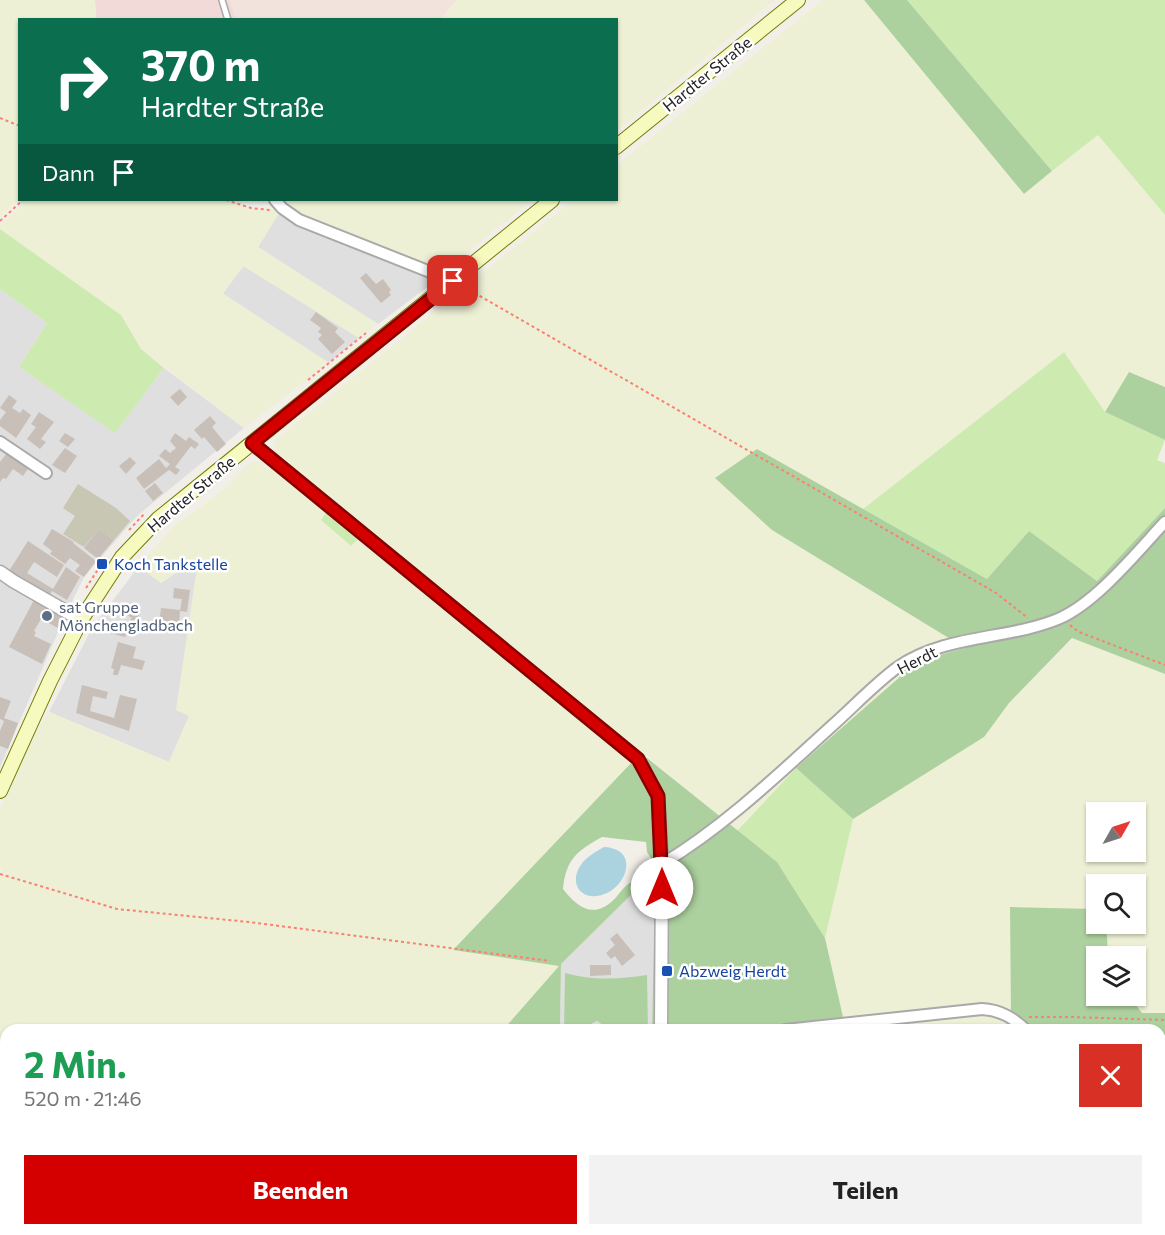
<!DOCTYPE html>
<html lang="de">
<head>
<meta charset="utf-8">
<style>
  body { margin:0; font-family:Commissioner,sans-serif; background:#f2f2f2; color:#222; height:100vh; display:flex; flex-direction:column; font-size:22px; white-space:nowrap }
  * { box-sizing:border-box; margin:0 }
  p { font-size:20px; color:#767676 }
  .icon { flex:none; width:33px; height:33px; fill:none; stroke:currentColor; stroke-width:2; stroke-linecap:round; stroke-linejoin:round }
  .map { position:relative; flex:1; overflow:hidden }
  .details { position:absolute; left:0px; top:1024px; width:1166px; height:212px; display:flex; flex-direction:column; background:#fff; border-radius:18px 18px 0 0; box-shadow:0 2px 4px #0004 }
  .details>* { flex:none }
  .hud { position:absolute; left:18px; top:18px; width:600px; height:183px; border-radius:0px; box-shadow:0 2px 4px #0004; background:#0b6e4f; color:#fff; overflow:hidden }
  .needle { width:39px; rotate:51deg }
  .buttons { position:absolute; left:1086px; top:802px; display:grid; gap:12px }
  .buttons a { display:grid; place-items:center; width:60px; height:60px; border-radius:0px; background:#fff; box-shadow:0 2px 4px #0004; font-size:30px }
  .pin { position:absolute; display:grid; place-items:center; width:51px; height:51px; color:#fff; margin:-26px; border-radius:12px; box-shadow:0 3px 9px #0006 }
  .me { position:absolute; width:66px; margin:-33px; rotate:0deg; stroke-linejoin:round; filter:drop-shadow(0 0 4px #0008) }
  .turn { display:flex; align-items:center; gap:21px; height:126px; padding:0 24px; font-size:27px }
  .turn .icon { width:78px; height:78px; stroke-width:2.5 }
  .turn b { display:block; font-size:42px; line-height:51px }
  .then { display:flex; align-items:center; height:57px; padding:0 24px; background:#0003; gap:12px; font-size:22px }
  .round { display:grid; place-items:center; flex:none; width:63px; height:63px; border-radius:0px; background:#f2f2f2 }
  .head { display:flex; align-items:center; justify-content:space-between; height:102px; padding:0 24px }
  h1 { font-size:36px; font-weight:700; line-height:45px; color:#1e9e55 }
  .cta { display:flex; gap:12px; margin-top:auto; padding:12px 24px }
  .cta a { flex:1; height:69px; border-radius:0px; background:#d40000; color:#fff; font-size:24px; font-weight:700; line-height:69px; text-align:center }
  .cta a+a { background:#f2f2f2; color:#222 }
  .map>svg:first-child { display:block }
</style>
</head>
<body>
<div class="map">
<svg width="1165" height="1235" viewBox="0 0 1165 1235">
  <rect width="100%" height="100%" fill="#f2efe9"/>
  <!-- residential -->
  <path fill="#e0dfdf" d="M282,208L442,276L378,324L258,247Z
    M244,266L359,338L329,363L222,293Z
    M0,289L47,323L19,367L115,432L164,368L244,428L137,516L84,577L65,616L0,767Z
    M194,564L197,566L189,716L169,762L49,712L92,628L139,566L161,583L188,565Z
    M651,874L655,876L652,1030H560L561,964Z"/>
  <!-- commercial -->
  <path fill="#f2dad9" d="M95,0H457L440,20L96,19Z"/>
  <!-- military -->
  <path fill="#f3e3dd" d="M229,0H457L440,20L236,19Z"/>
  <!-- construction -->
  <path fill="#c7c7b4" d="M78,484L116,508L130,521L114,540L99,529L84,547L63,534L75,516L63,508Z"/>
  <!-- farmland -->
  <path fill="#eef0d5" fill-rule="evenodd" d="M0,0H95L96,19L20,20L19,199L0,217Z
    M457,0H775L617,131L616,20L440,19Z
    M823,0H864L1024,194L1098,135L1165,215V387L1129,372L1105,412L1064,352L863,509L757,449L716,478L772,530L966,649L918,661L796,768L737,830L275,453L274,441L573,200H616L617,165Z
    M27,200H226L251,208L267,210L282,208L290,200H532L439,275L282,209L258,247L378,324L359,338L243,266L223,294L329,363L244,428L141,349L121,315L0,229V225Z
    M254,461L264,462L262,465L268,470L272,466L327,511L321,520L351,546L359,538L633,761L453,950L560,966L503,1030H6V1230H45L31,1235H0V875L2,870L0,867V809L30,741L49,712L169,762L189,716L176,710L197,567L194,564L188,565L161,583L139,566L174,526L213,498L225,488L248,464Z
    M1073,638L1165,674V1013H1142L1129,996H1136V957H1108L1107,935L1101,924H1136V885H1096V914L1093,909L1026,1030H846L825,938L853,819L983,737L1009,703ZM1096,813H1136V852H1096Z
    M177,1230H327L331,1235H165Z"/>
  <!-- grass -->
  <path fill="#cdebb0" d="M907,0H1165V215L1098,135L1052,171Z
    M0,229L121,315L141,349L164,368L115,433L19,367L47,323L0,289Z
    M1064,352L1105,412L1165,440L1157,460L1165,463V508L1097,581L1029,531L987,579L863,509Z
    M327,511L359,538L351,546L321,520Z
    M796,768L853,819L825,938L777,862L737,831Z"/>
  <!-- forest -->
  <path fill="#add19e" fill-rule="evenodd" d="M864,0H907L1052,171L1024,194Z
    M1129,372L1165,387V440L1105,412Z
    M757,449L987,579L1029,531L1097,581L1165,508V674L1072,638L1009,703L984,737L853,819L796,768L918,661L965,648L772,530L715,478Z
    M647,758L777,862L825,938L846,1030H652L655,877L651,875L561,964L560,1030H503L559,966L453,950L633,761ZM602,837L646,842L647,852L653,861C650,872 635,879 626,886C620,891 616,899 610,903C590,919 575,904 563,889C566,859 577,851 602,837Z
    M1010,907L1094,909L1096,914V924H1101L1107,935L1108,957H1096V996H1129L1142,1013H1165V1235H331L327,1230H1160V1030H1026L1011,1017Z
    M565,973C593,981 619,979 647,975L648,1030H611L597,1021L579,1030H564Z
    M45,1230H177L165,1235H31Z"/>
  <!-- park -->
  <path fill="#c8facc" d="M1160,1045H1165V1235H825L831,1230H1160Z"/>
  <!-- water -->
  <path fill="#aad3df" d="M604,847C643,849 625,894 596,896C579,898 571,882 579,868C584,858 595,852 604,847Z"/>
  <!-- building -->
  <path fill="#c7bfb8" d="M366,273L376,284L383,279L391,290L389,292L391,295L381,303L360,278Z
    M316,312L338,328L335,332L345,342L332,354L318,339L322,335L318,332L321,328L310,320Z
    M180,389L187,397L178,406L170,397Z
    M9,395L17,401L12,408L20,413L23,409L31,415L16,438L0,426V420L6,412L0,408Z
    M39,412L54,422L41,439L46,442L40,449L27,439L36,427L31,424Z
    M210,416L216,423L212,427L226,444L217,452L204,437L202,439L194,430Z
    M65,433L75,439L68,447L59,441Z
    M175,433L186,441L189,437L199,444L195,449L191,446L175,467L180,470L176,475L169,470L144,489L136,478L159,459L166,468L170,464L159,456L165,449L170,453L176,448L170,441Z
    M65,448L77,456L65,473L52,465Z
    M7,453L28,469L23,476L13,469L6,479L3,478L0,482V462Z
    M130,457L136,463L126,474L119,466Z
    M155,483L163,493L153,501L145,491Z
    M52,529L74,542L73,543L96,561L84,577L75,571L80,565L70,558L65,564L50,554L52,551L43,544Z
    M99,529L114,540L98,559L84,548Z
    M28,541L64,565L57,577L34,562L27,573L53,589L66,567L80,577L67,600L52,591L50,595L9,571Z
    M174,588L190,590L187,612L180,611L182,599L173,598Z
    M34,600L64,616L58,628L41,619L34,631L36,632L34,636L51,644L42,664L9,647Z
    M127,606L140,614L135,623L130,620L132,618L123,613Z
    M161,608L180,610L179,625L159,624Z
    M109,622L131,627L130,631L127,630L125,637L106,632Z
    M118,642L136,647L133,658L145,661L142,670L121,665L118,675H113L114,669L111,668Z
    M82,685L108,692L106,699L93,696L90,711L114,718L120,695L137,699L129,731L76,713Z
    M0,697L11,701L4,718L18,723L8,749L0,746V731L4,721L0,719Z
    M617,933L635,955L622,966L615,956L611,959L606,953L615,945L610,939Z
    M590,965H611V975L590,976Z"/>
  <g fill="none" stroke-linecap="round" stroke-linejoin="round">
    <!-- service casing -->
    <g stroke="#a9a9a9" stroke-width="8">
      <path id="service" d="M222,0L228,20"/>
    </g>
    <!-- minor casing -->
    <g stroke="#a9a9a9" stroke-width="14">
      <path id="minor" d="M275,200L282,208L299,220L453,281
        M0,442L46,473
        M662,864C725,826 780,773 834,724C853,707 878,681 898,667C946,634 1007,640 1058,619C1096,603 1137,552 1165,522
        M785,1030L982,1009C1001,1010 1013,1018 1026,1030"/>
    </g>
    <!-- tertiary casing -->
    <g stroke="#a9a9a9" stroke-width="15">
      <path id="tertiary" d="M252,443L638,759L658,796L662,864L661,1030
        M0,572L13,581L81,620
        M669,1230V1235"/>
    </g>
    <!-- secondary casing -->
    <g stroke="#707d05" stroke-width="16">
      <path id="secondary" d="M616,147L798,0
        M0,791L50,681L81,620L122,557L158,519L552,200"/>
    </g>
    <!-- path -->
    <path stroke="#fa8072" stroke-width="2" stroke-dasharray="3 3" stroke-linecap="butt" d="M0,118L20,126
      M226,200L251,208L270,210
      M0,221L23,200
      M464,287L996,593L1028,618
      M308,380L366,333
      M129,530L145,513
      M86,588L104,560
      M1070,625L1079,632L1165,665
      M0,874L117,909L249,922L550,961
      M1029,1017H1071L1165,1020
      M1160,1045H1165
      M1160,1166L1165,1164
      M325,1230L330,1235
      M40,1235L55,1230
      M156,1235L168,1230
      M1070,1235L1074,1230"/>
    <!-- service -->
    <use href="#service" stroke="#fff" stroke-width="5"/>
    <!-- minor -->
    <use href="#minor" stroke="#fff" stroke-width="10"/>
    <!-- tertiary -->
    <use href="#tertiary" stroke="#fff" stroke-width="12"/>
    <!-- secondary -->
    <use href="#secondary" stroke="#f7fabf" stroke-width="14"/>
  </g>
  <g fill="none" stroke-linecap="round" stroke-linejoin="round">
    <!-- route casing -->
    <g stroke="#8a0000" stroke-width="15">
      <path id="route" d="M453,281L252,443L638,759L658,796L662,888"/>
    </g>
    <!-- route -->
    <use href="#route" stroke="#d40000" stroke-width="10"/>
  </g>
  <!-- markers -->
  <g fill="#1a4fb4" stroke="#fff" stroke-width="2">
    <rect x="96" y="558" width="12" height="12" rx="3"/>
    <rect x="661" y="965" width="12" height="12" rx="3"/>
  </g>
  <circle fill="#5c6f8a" stroke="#fff" stroke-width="2" cx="47" cy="616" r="6"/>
  <g text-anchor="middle" stroke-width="5" stroke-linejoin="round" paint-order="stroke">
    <!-- street labels -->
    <g font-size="16" fill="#222" stroke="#fff">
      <text transform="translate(707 74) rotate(-39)" y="6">Hardter Straße</text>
      <text transform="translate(191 494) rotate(-40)" y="6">Hardter Straße</text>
      <text transform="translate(917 660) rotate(-27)" y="6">Herdt</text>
    </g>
    <!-- transit labels -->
    <g font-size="16" fill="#164399" stroke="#fff" text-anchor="start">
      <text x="114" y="570">Koch Tankstelle</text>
      <text x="679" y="977">Abzweig Herdt</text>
    </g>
    <!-- service labels -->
    <g font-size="16" fill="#4e5e75" stroke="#fff" text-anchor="start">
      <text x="59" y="613">sat Gruppe<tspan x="59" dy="18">Mönchengladbach</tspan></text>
    </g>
  </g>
</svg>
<div class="buttons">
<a><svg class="needle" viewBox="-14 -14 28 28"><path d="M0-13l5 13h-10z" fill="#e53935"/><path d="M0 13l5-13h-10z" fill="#767676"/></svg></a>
<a><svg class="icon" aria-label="search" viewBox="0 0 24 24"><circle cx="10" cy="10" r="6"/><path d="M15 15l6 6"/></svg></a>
<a><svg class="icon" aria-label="layers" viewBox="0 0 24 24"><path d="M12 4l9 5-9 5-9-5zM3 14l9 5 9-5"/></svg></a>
</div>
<div class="pin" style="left:453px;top:281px;background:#d93025"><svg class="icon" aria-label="arrive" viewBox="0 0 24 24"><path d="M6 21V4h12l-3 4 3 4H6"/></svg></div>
<svg class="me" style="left:662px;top:888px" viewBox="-20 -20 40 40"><circle r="19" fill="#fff"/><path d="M0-13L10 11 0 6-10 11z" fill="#d40000"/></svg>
<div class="hud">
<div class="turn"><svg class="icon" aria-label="right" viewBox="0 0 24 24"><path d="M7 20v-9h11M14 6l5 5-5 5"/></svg><div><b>370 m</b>Hardter Straße</div></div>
<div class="then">Dann<svg class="icon" aria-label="arrive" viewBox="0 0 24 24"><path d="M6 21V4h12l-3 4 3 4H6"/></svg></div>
</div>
<section class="details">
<div class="head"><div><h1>2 Min.</h1><p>520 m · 21:46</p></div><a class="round" style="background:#d93025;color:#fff"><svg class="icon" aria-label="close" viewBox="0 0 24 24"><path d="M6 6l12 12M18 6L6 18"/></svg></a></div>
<div class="cta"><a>Beenden</a><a>Teilen</a></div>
</section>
</div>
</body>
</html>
